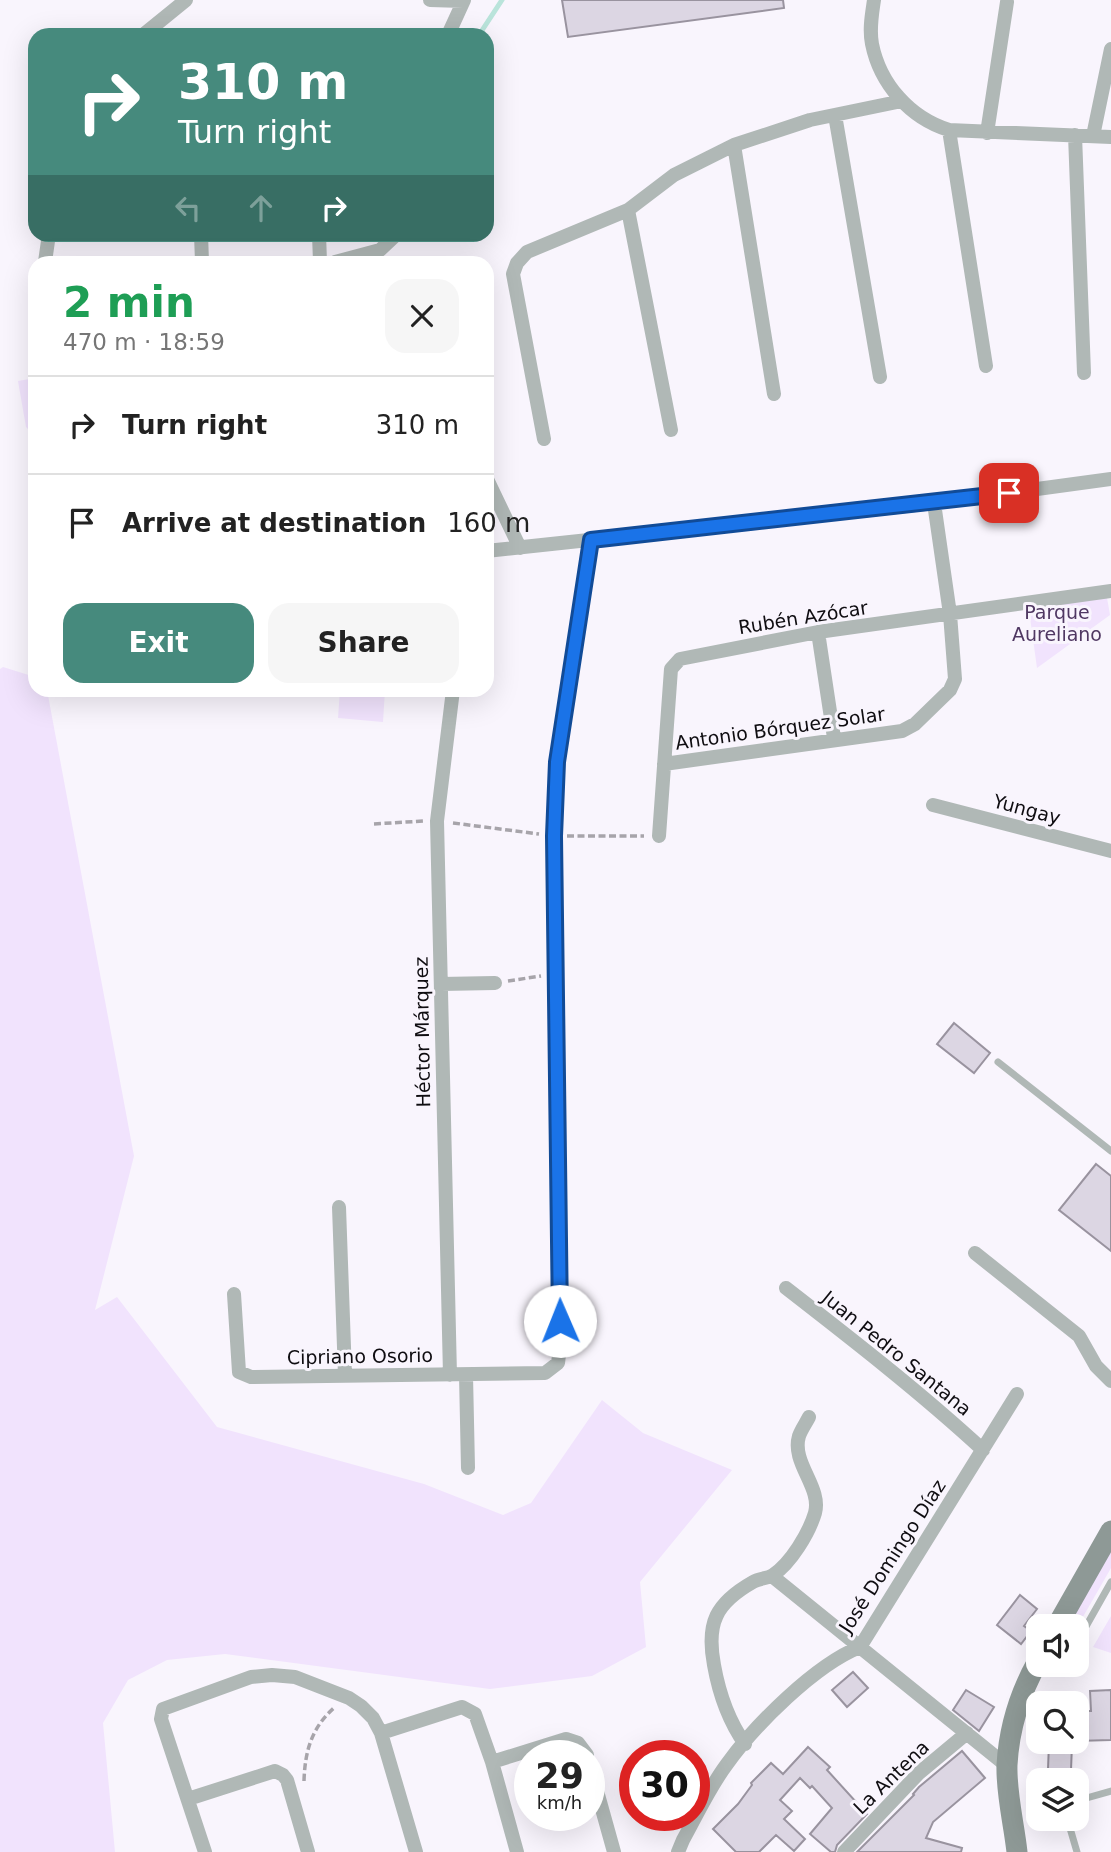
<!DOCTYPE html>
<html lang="en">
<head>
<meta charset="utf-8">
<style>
  body { margin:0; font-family:"DejaVu Sans",sans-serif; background:#f6f6f6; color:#222; height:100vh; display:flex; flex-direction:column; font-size:26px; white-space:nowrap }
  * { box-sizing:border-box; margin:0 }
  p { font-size:23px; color:#767676 }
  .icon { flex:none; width:38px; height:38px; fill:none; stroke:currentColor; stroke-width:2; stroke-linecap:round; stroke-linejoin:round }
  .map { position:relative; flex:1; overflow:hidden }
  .panel { position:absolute; left:28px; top:256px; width:466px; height:441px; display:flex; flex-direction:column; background:#fff; border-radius:21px; box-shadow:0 7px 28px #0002 }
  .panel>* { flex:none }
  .banner { position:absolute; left:28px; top:28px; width:466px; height:214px; border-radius:21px; box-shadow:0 7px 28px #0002; background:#468a7d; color:#fff; overflow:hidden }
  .tools { position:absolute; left:1026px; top:1614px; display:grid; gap:14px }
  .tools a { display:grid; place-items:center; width:63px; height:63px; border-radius:14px; background:#fff; box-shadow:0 7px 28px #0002; font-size:35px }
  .speed { position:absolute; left:514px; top:1740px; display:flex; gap:14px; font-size:35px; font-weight:700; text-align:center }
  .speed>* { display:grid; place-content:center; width:91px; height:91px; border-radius:50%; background:#fff; box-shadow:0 7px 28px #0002; line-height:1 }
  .speed small { font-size:18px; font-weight:400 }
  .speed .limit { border:10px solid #d22; background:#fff; color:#111 }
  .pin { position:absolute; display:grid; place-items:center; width:60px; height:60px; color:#fff; margin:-30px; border-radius:14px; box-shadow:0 4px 10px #0006 }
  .me { position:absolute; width:77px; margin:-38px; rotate:359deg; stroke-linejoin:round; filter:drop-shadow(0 0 5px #0008) }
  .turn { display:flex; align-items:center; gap:24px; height:147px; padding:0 35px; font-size:32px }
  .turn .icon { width:91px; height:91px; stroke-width:2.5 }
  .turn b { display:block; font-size:49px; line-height:60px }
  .lanes { display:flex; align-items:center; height:66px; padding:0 35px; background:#0003; justify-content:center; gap:35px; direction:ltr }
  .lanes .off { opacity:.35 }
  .round { display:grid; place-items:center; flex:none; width:74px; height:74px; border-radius:21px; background:#f6f6f6 }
  .summary { display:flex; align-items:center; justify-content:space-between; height:119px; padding:0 35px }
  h1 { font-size:42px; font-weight:600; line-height:52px; color:#1e9e55 }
  .button { display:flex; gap:14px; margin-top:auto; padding:14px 35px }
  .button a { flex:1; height:80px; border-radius:21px; background:#468a7d; color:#fff; font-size:28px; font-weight:600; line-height:80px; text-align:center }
  .button a+a { background:#f6f6f6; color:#222 }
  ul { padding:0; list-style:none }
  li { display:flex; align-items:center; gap:21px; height:98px; padding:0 35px; border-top:2px solid #e0e0e0 }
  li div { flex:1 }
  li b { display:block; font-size:26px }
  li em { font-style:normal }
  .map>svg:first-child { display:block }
</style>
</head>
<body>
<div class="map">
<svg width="1111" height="1852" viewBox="0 0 1111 1852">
  <rect width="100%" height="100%" fill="#f9f5fd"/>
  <!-- green -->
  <path fill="#f1e3fd" d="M35,378V436L26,427L18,381Z
    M1106,592L1110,615L1037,668L1028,603Z
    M3,667L35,677V690H47L134,1156L95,1310L117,1297L217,1427L424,1484L503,1515L531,1503L602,1400L643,1433L732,1470L640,1582L646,1647L592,1676L490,1689L225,1654L167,1660L128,1680L103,1723L115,1852H0V669Z
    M340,690H385L383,722L338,718Z
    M1111,1545V1568L1076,1629V1626H1065Z
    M1111,1616V1653L1093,1647Z"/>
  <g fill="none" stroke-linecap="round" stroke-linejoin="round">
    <!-- stream -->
    <path stroke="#bae4db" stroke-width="5" d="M479,35L502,0"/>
  </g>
  <!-- building -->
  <path fill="#dcd6e3" stroke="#99939f" stroke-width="2" d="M562,0H783L784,8L568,37Z
    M954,1023L990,1053L974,1073L937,1044Z
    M1096,1164L1111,1176V1251L1059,1210Z
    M1020,1595L1037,1609L1024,1626L1031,1631L1021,1644L997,1625Z
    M853,1672L868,1688L847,1707L832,1690Z
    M966,1690L994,1707L979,1731L953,1710Z
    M1111,1690V1740L1076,1741V1711H1091L1090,1691Z
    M1049,1743L1072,1744L1071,1770L1048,1769Z
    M808,1747L830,1767L827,1770L867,1814L837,1845L835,1852H831L810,1834L832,1808L812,1786L810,1788L800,1778L780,1800L792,1811L784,1819L805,1839L794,1851L776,1835L759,1852H736L713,1829L738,1804L752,1785L751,1783L771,1763L783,1774Z
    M962,1751L985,1778L933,1822L926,1838L962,1848L961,1852H857L914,1795L913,1794L919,1787Z"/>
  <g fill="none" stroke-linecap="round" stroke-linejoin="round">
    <!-- path -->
    <path stroke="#a7a4aa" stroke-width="3.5" stroke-dasharray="7 3.5" stroke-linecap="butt" d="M453,823L539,834
      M374,824L424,821
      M567,836H644
      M508,981L541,976
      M304,1781C305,1750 312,1727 335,1707"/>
    <!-- lane -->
    <path stroke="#b0b8b6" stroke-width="7" d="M998,1062L1111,1151
      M1076,1637H1080L1111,1582
      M1076,1801L1111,1791
      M1067,1818L1077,1852"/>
    <!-- street -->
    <path stroke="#b0b8b6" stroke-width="14" d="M430,0L463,1
      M874,0C872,14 869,29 872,44C880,84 910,118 949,130L1111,137
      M143,35L186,0
      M448,35L464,0
      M835,115L880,377
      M949,130L986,366
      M987,133L1007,2
      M1075,135L1084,373
      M1093,136L1111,49
      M734,145L774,394
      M628,210L671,430
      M201,234L202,262
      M319,234L320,262
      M45,262L49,234
      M335,262L380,250L397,234
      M544,439L513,274L517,263L527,252L628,210L674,175L734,145L810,120L902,101
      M486,477L520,548
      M486,551L934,503L1111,479
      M818,632L834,738
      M664,764L902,731L915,724L950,690L955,679L950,614L934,503
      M933,805L1111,851
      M659,836L671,669L680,659L818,632L1111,591
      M441,984L495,983
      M339,1207L345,1375
      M975,1253L1079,1336L1096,1366L1111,1381
      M786,1288C853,1340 920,1392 983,1450
      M234,1294L239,1372L251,1377L545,1373L558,1363L560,1347L554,836L557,762L591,540
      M450,1375L437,821L453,690
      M466,1375L468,1468
      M772,1576L1007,1766
      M381,1733L416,1852
      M745,1744C728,1720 719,1693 714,1665C706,1623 716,1603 753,1582C759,1578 767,1579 773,1575C791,1563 809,1533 815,1513C822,1487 791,1463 799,1436C801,1430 806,1423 809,1417
      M492,1762L566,1739L578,1743L587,1755
      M590,1766L614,1852
      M188,1799L275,1771L283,1775L287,1780L308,1852
      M205,1852L161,1719L163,1709L251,1677L272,1675L295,1677L349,1698L361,1706L373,1718L381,1733L462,1707L475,1714L492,1762L517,1852
      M678,1852L683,1840C697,1815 709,1788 727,1764C755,1725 815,1665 860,1647L1017,1394
      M844,1852L919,1773L967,1733"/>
    <!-- secondary -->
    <path stroke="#8e9996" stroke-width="21" d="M1057,1626L1111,1531
      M1017,1852C1014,1824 1006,1793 1007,1765C1009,1728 1020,1693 1038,1661"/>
  </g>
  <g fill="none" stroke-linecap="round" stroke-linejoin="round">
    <!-- route casing -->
    <g stroke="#114b97" stroke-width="18">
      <path id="route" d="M560,1321L554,836L557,762L591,540L1009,493"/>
    </g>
    <!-- route -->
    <use href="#route" stroke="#1a73e8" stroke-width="12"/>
  </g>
  <g text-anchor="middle" stroke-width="6" stroke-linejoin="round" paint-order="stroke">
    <!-- park labels -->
    <g font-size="19" fill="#503863" stroke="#f9f5fd">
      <text x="1057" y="619">Parque<tspan x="1057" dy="22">Aureliano</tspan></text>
    </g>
    <!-- street labels -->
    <g font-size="19" fill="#0f0d11" stroke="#f9f5fd">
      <text transform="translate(803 617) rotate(-9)" y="7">Rubén Azócar</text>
      <text transform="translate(780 728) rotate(-8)" y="7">Antonio Bórquez Solar</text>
      <text transform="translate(1027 809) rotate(15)" y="7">Yungay</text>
      <text transform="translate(422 1032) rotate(-91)" y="7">Héctor Márquez</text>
      <text transform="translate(897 1353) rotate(39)" y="7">Juan Pedro Santana</text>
      <text transform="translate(360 1356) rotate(-1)" y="7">Cipriano Osorio</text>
      <text transform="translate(892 1556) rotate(-57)" y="7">José Domingo Díaz</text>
      <text transform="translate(891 1777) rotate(-44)" y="7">La Antena</text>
    </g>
  </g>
</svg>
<div class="tools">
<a><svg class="icon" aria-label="sound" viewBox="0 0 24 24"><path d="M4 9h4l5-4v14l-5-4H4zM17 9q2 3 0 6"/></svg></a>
<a><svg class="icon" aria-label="search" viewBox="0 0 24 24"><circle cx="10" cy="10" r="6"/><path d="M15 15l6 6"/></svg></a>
<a><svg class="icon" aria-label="layers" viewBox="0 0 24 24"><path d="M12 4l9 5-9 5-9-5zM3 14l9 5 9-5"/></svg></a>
</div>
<div class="speed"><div>29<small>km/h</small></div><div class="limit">30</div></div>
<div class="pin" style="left:1009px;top:493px;background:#d93025"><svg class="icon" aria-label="arrive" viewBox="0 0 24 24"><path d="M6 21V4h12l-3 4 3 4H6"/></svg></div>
<svg class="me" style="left:560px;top:1321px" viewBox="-20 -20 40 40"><circle r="19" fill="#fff"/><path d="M0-13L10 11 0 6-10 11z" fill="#1a73e8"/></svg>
<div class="banner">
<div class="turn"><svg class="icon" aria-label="right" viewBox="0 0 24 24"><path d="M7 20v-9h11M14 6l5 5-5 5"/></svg><div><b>310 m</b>Turn right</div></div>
<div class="lanes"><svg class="icon off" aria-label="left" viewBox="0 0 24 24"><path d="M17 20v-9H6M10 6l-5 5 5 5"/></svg><svg class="icon off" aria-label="ahead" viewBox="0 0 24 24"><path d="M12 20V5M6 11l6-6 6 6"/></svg><svg class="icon" aria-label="right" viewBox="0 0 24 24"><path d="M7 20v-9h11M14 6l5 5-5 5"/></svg></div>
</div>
<section class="panel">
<div class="summary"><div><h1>2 min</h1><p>470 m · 18:59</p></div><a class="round"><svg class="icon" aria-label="close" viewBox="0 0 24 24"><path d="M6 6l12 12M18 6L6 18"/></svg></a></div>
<ul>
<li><svg class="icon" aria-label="right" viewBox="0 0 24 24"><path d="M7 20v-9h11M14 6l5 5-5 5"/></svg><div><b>Turn right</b></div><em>310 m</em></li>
<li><svg class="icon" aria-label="arrive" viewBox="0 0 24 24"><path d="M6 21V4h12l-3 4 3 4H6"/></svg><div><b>Arrive at destination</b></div><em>160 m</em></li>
</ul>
<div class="button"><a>Exit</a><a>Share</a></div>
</section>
</div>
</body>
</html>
